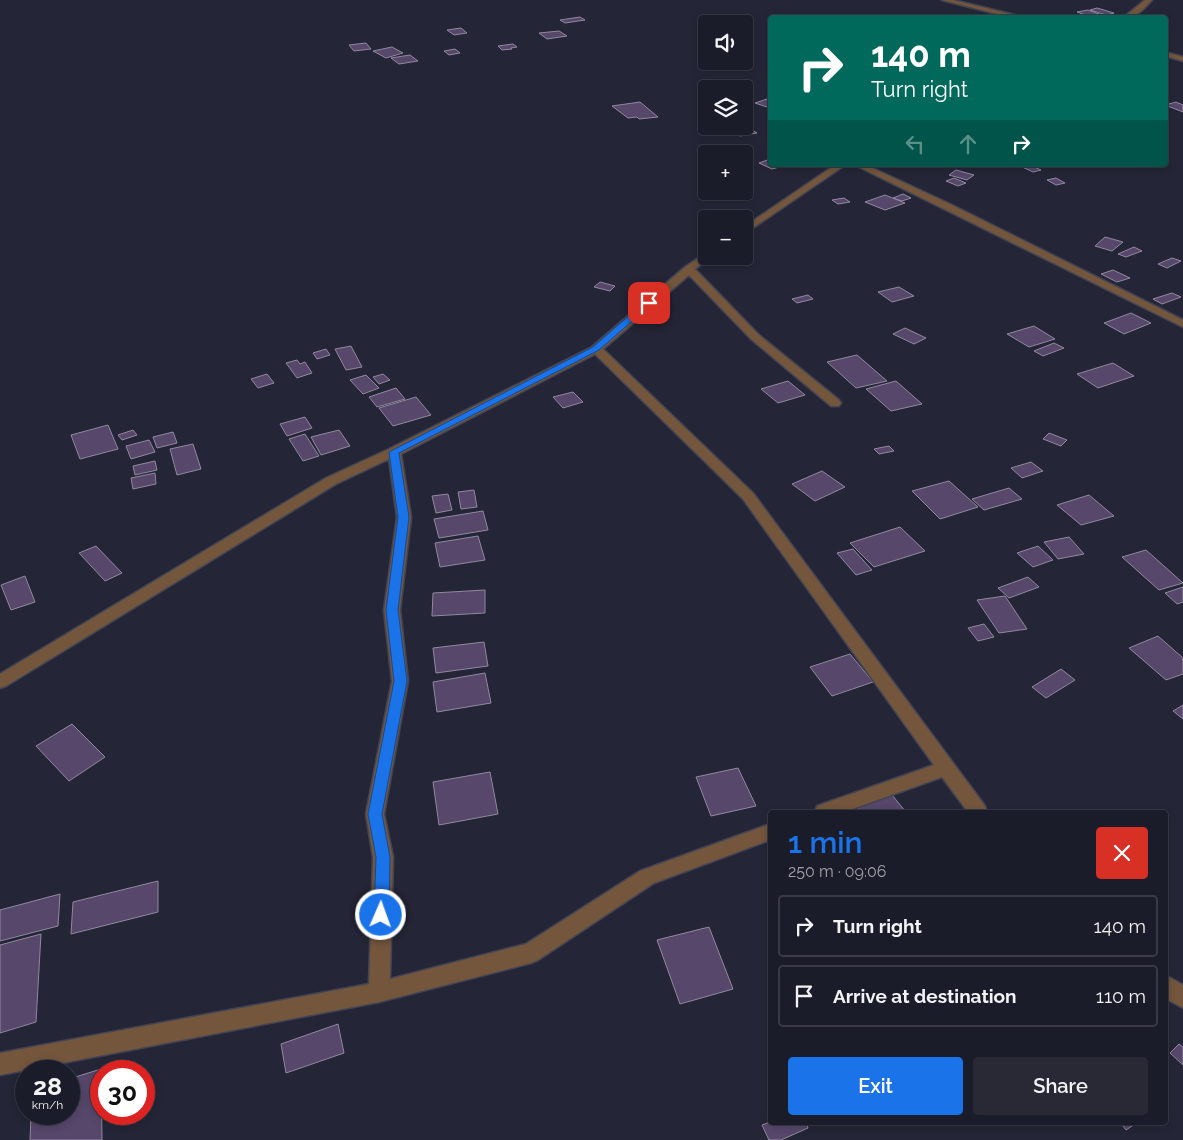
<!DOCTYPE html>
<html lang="en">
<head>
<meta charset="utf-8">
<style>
  body { margin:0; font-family:Raleway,sans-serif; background:#282935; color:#f1f3f6; height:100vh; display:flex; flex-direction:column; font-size:19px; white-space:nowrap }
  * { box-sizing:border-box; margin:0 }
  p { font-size:16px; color:#a0a1a8 }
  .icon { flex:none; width:28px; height:28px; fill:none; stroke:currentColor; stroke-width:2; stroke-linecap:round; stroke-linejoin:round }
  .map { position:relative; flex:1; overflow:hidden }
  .drawer { position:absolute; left:768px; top:810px; width:400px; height:315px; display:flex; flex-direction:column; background:#1b1c29; border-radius:5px; box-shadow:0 2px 8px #0003,0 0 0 1px #393a46 }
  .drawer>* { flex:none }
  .banner { position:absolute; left:768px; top:15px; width:400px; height:152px; border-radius:5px; box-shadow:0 2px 8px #0003,0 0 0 1px #393a46; background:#00695c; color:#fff; overflow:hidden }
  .tools { position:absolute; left:698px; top:15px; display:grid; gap:10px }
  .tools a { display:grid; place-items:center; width:55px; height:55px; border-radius:5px; background:#1b1c29; box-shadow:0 2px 8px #0003,0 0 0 1px #393a46; font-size:25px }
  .speed { position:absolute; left:15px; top:1060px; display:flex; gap:10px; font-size:25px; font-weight:700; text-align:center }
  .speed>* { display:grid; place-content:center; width:65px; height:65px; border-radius:50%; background:#1b1c29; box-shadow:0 2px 8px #0003,0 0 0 1px #393a46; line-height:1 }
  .speed small { font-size:12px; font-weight:400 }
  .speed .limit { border:8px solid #d22; background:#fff; color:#111 }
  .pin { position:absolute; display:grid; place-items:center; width:42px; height:42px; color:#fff; margin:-21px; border-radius:10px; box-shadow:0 2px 8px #0006 }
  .me { position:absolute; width:55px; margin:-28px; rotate:2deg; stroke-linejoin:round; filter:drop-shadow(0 0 4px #0008) }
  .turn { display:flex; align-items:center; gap:18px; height:105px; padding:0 20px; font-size:22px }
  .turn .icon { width:65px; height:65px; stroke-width:2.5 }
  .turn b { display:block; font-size:35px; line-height:42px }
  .lanes { display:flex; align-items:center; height:48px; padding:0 20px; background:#0003; justify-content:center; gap:25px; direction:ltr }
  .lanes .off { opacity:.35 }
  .round { display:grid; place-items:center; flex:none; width:52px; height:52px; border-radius:5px; background:#282935 }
  .summary { display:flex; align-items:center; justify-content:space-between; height:85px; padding:0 20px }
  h1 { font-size:30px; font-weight:600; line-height:38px; color:#1a73e8 }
  .action { display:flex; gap:10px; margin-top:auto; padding:10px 20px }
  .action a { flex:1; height:58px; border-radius:5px; background:#1a73e8; color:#fff; font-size:20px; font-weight:600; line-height:58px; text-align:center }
  .action a+a { background:#282935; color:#f1f3f6 }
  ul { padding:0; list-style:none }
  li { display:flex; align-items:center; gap:15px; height:62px; margin:0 10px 8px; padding:0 10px; border:2px solid #393a46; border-radius:5px }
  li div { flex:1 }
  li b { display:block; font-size:19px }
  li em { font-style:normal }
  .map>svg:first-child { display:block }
</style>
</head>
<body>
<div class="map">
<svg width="1183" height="1140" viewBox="0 0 1183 1140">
  <rect width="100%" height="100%" fill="#242637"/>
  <!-- building -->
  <path fill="#56476b" stroke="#91899e" d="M1097,8L1114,13L1106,15L1090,10Z
    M1088,10L1099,14L1088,16L1077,12Z
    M580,17L585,20L565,23L560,20Z
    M461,28L467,33L454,35L447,30Z
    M559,31L567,36L547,39L539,33Z
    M366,43L371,49L354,51L349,45Z
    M513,44L517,47L511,48L512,49L502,50L498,46Z
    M392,47L403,53L386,58L373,51Z
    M455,49L460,53L449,55L444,51Z
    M410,55L418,61L399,64L391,58Z
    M770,98V108L755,103Z
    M640,102L658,117L639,119L637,117L628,118L612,106Z
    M1176,102L1183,105V112L1165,105Z
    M749,128L757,133L740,136L732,130Z
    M770,159V165L783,166L772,169L759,163Z
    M1018,165H1030L1041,170L1033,172Z
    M956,170L974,175L967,180L949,175Z
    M954,178L966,183L958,186L946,181Z
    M1056,178L1065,183L1056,185L1047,180Z
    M903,194L911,198L902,201L893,198Z
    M885,195L905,203L885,210L865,202Z
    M844,198L850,202L838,204L832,200Z
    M1105,237L1123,242L1112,251L1095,246Z
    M1134,247L1142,251L1126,257L1118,254Z
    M1172,258L1181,261L1167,268L1158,264Z
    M1113,270L1130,278L1117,282L1101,274Z
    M600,282L615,286L610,291L594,287Z
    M644,287L660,292L650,302L633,298Z
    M899,287L914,296L892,302L878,292Z
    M1172,293L1181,297L1162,304L1153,299Z
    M808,295L813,299L797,303L792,299Z
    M1131,313L1151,323L1124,334L1104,323Z
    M1034,326L1055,339L1029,347L1007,334Z
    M905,328L926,338L914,344L893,334Z
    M1054,343L1064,348L1043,356L1034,351Z
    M351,346L362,367L346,370L335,349Z
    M326,349L330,355L317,359L313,353Z
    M857,355L887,381L856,388L827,362Z
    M297,360L300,364L305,362L312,373L297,378L286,363Z
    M1113,363L1134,376L1098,388L1077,374Z
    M267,374L274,383L258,388L251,379Z
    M383,374L390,380L379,384L373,377Z
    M366,375L379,388L363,394L350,380Z
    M788,381L805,395L778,403L761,389Z
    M896,381L922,404L891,411L866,389Z
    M396,388L405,399L377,407L369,397Z
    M573,392L583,402L563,408L553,397Z
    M416,397L431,415L393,426L379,408Z
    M305,417L312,428L287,436L280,424Z
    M108,425L118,449L80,459L71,435Z
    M133,430L137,435L122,440L118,435Z
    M339,430L350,446L321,455L311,437Z
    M173,432L177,443L157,448L153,437Z
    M1049,433L1067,440L1061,446L1043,439Z
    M305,434L319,456L303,461L289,439Z
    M149,440L155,452L131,459L126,446Z
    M193,444L201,469L177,475L170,449Z
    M889,446L894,451L879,454L874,449Z
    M155,461L157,470L135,475L133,466Z
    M1031,462L1043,471L1022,478L1011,468Z
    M822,471L845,487L815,501L792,484Z
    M155,473L156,484L133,489L131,478Z
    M949,481L978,507L940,519L912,491Z
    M1009,488L1022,499L984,510L972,499Z
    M474,490L477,507L461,509L458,492Z
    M448,494L452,510L436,513L432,496Z
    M1089,495L1114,516L1081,525L1057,505Z
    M483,511L488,530L439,538L434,519Z
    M900,527L925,551L874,567L850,543Z
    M478,536L485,560L440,567L435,543Z
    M1069,537L1084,554L1058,559L1044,542Z
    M96,546L122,573L105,581L79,553Z
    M1038,546L1053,560L1033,567L1017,553Z
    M853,549L872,570L856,575L837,553Z
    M1146,550L1183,583L1159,590L1122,557Z
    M25,576L35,602L11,610L1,585Z
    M1028,577L1039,587L1009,598L998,588Z
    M1183,587V602L1177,604L1165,593Z
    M485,590V613L432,616L433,593Z
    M1005,596L1027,629L999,633L977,600Z
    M984,624L994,637L978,641L968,628Z
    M1158,636L1183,658V674L1166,680L1129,648Z
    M484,642L488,666L436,673L433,648Z
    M850,654L873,682L832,696L810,667Z
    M1061,669L1075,680L1046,698L1032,687Z
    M485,673L491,703L437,712L433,682Z
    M1183,705V719L1173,711Z
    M72,724L105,757L69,781L36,746Z
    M738,768L756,806L711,816L696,777Z
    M490,772L498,814L439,825L433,782Z
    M892,795L906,812H861L858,807Z
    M158,881V912L71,934L73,902Z
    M60,894L58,926L0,941V910Z
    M709,927L733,989L680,1004L657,940Z
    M41,934L36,1022L0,1033V945Z
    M338,1024L344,1053L286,1073L281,1044Z
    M1179,1044L1183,1047V1065L1170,1053Z
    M101,1069L102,1140H30L31,1114H69V1079Z
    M770,1122H806L808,1128L781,1140H769L762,1125Z
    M1120,1122H1138L1126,1130Z"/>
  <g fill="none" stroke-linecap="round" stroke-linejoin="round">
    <!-- minor casing -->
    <g stroke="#424454" stroke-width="3">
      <path id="minor" d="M942,0H953L1027,18H1013Z
        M1145,0H1152C1144,9 1136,18 1123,18Z
        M1165,52L1183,57V61L1165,56Z
        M835,165H845L744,234V227Z
        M855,165H866L952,205L1183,320V327Z
        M706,253V256H712L695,269L759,335L839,400L841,403L839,406H831L751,339L689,275L603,349L753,493L985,806L987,812H968L942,777L844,812H815L817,806L934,765L743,499L595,354L401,454L411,517L400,610L408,681L384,814L393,857L390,979L526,944L640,871L770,824V840L654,883L538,960L531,963L379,1002L0,1075V1053L369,984L373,857L366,814L392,681L384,610L397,517L389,459L336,484L6,686L0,688V674L326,478L389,449L592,347L685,267Z
        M1165,975L1183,985V1008L1165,998Z"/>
    </g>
    <!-- minor -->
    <use href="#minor" fill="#73563c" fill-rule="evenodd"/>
  </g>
  <!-- route -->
  <path fill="#1a73e8" stroke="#114b97" d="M646,301L653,303L599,350L399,453L409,517L398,610L407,681L382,814L390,857L389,915L387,920L381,922L376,920L374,915L376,857L368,814L394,681L386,610L398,517L389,452L593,347Z"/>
</svg>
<div class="tools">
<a><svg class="icon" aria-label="sound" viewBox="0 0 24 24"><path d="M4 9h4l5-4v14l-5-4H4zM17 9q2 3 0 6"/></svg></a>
<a><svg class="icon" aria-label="layers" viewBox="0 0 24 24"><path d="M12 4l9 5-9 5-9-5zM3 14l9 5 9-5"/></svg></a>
<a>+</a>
<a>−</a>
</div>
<div class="speed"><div>28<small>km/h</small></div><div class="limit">30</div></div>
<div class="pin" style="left:649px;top:303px;background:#d93025"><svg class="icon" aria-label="arrive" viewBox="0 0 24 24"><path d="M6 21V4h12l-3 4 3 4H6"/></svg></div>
<svg class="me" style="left:381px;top:915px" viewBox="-20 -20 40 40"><circle r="17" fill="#1a73e8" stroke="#fff" stroke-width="3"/><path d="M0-11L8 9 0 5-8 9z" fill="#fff"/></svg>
<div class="banner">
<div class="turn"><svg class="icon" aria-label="right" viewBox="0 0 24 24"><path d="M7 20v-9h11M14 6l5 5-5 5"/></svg><div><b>140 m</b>Turn right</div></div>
<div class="lanes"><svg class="icon off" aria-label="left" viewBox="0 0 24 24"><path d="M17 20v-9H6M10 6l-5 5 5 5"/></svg><svg class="icon off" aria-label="ahead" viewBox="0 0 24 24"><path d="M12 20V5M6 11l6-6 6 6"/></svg><svg class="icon" aria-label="right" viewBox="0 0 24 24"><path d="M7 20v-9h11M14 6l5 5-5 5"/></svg></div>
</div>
<section class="drawer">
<div class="summary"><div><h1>1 min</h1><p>250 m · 09:06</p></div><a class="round" style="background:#d93025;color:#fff"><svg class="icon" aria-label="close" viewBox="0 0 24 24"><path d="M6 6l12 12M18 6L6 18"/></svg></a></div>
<ul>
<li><svg class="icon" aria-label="right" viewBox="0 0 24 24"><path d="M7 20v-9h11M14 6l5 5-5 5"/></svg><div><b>Turn right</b></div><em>140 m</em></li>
<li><svg class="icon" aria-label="arrive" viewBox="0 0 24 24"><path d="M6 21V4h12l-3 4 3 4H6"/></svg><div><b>Arrive at destination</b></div><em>110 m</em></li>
</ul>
<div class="action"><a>Exit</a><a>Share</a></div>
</section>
</div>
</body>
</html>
